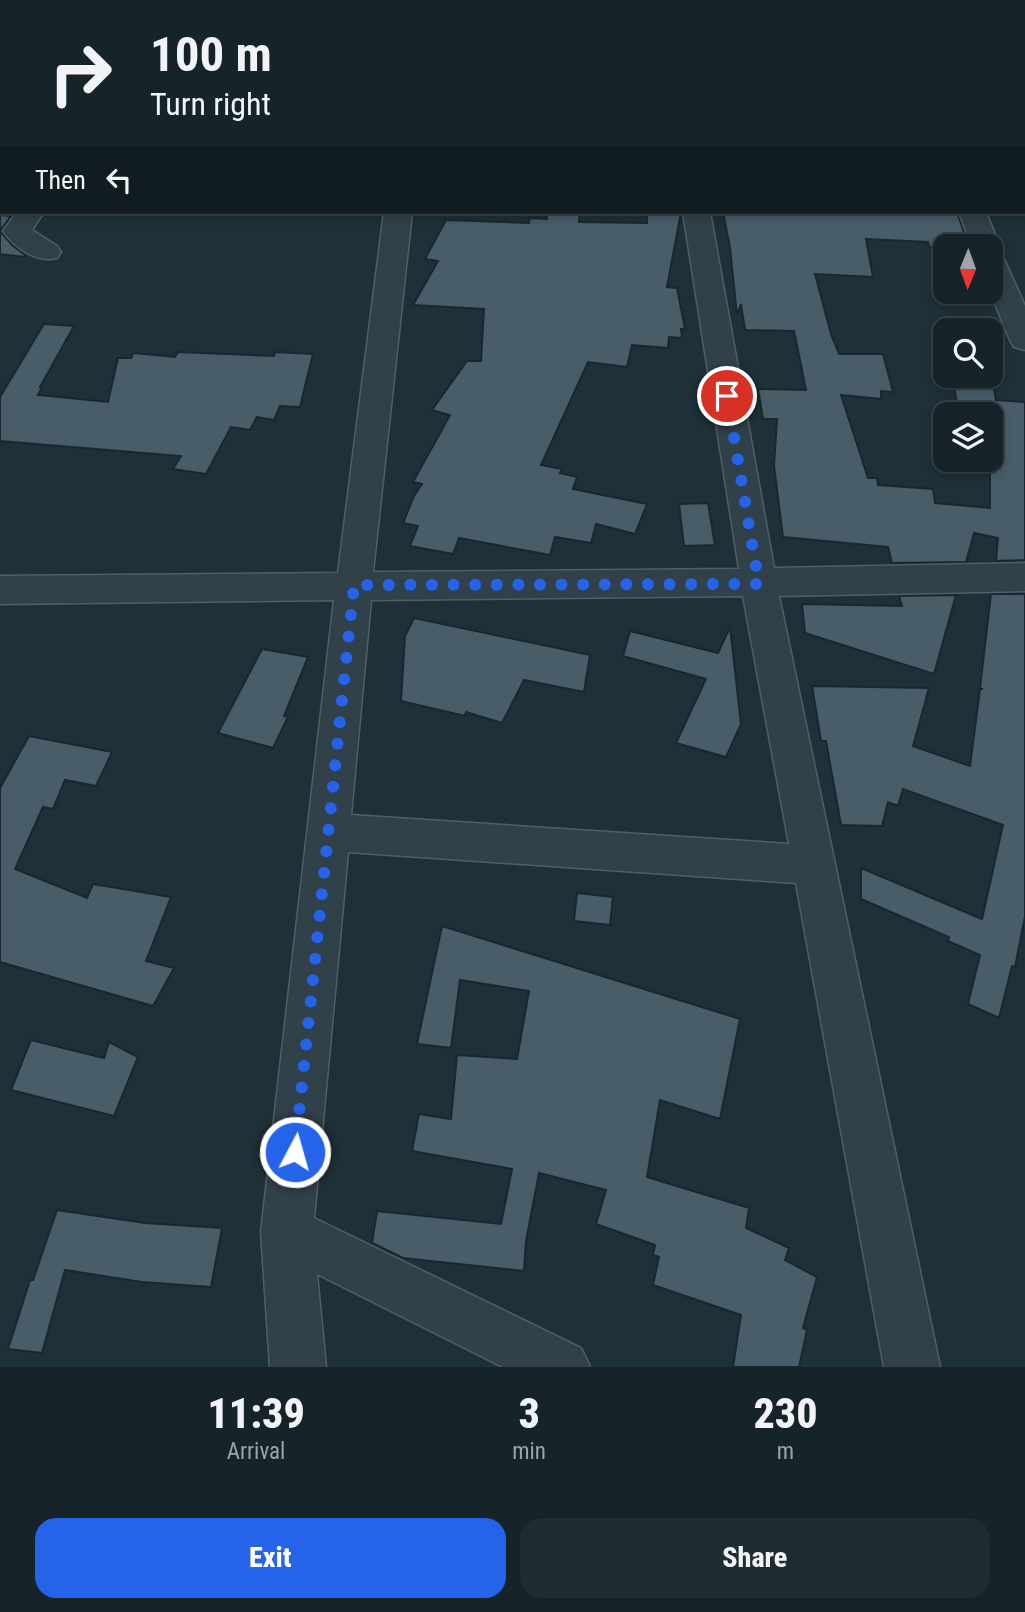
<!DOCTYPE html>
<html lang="en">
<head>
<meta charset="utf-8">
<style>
  body { margin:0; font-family:"Roboto Condensed",sans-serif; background:#1f2c32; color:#f1f3f6; height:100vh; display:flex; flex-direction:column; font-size:26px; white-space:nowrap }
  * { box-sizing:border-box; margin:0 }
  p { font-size:23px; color:#9ea4a8 }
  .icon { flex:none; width:38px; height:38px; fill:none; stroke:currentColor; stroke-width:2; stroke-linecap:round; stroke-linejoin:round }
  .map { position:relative; height:1367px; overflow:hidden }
  .details { display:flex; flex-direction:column; background:#16242a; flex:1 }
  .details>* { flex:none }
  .guide { position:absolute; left:0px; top:0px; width:1026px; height:214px; box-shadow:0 4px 10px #0003,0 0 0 2px #354147; background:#16242a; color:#f1f3f6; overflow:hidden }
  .needle { width:46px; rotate:181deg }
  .tools { position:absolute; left:933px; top:234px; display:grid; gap:14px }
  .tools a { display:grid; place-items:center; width:70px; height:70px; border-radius:14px; background:#16242a; box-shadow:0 4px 10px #0003,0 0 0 2px #354147; font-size:35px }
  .pin { position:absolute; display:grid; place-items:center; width:60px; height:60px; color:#fff; margin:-30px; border:4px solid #fff; border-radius:50%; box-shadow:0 2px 7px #0007 }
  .me { position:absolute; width:77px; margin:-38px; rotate:6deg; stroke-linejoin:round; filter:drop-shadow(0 0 5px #0008) }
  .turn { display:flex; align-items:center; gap:24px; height:147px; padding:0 35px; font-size:32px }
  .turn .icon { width:91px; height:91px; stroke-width:2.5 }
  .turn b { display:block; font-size:49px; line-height:60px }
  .then { display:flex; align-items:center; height:66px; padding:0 35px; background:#0003; gap:14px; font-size:26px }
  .eta { display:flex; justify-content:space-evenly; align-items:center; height:119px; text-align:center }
  .eta b { font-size:42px; font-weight:800; line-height:49px }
  .button { display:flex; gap:14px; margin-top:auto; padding:14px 35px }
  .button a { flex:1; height:80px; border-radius:21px; background:#2563eb; color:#fff; font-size:28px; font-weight:800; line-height:80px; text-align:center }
  .button a+a { background:#1f2c32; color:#f1f3f6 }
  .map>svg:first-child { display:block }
</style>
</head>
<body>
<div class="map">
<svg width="1025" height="1367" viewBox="0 0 1025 1367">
  <rect width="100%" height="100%" fill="#1e3038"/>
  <!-- building -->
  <path fill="#485d68" stroke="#19282f" stroke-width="2" d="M547,212H580L579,222L647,223V212H681L667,287L677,288L685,329H681L682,338L669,337L668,348L632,345L627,367L588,362L541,465L562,469L560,473L577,477L573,489L647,504L635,534L596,524L591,543L555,537L550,555L459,538L453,554L410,546L418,526L403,523L414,496L422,484L413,482L450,415L432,410L467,361H481L484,309L413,305L438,261L425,259L446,220L529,223L530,218L547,219Z
    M723,212H957L969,247H929L928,242L866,239L873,277L815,274L831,334L839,354H883L893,392L881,391V399L841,395L868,478H877L878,485L933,489L935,503L990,508V415H969L967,409L958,408L952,376H990L991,373L996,400L1025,402V560L996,561L998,538L974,533L966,562L892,563L888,547L783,537L774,466L777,419H763L758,389L806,390L794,331L745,330L741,304L737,315L730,248Z
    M0,215L11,216L0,231L12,245L25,255L24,257L0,254Z
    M44,324L74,326L40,387H42L38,395L108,402L118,358H131L133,353L175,357L178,352L274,356L275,352L313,354L300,407L280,406L274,420L257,417L250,430L231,427L206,474L173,469L181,456L0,441V397Z
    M708,503L715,545L684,546L679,504Z
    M991,594H1025V916L1015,967L1012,966L999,1018L968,1004L980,955L948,941L949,937L861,899V868L982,919L1003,825L903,789L898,806L888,802L882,826L841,825L826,741H821L812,686L929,688L913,746L970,766L980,689H983L980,688Z
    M956,595L934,674L805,633L802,604L902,606L899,596Z
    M414,618L590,655L584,692L524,680L502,723L466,712L465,716L401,701L405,636Z
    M730,627L741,724L726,757L676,743L706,679L623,656L630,631L718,653Z
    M262,649L308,657L284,716L288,717L273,748L218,733Z
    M29,736L112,752L96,786L65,780L53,809L43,807L15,869L87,898L93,884L171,897L146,961L174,968L153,1006L0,962V788Z
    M577,893L613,897L610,925L574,921Z
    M442,926L740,1019L720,1119L660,1100L647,1177L749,1208L746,1228L789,1248L785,1260L817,1277L803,1328L807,1330L799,1367H733L741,1315L653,1285L659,1257L653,1255L655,1245L596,1224L606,1190L539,1173L526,1241L524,1271L403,1258L372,1243L377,1211L501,1224L512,1169L412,1151L419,1114L451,1119L457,1055L517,1059L529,991L460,980L451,1048L417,1044Z
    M31,1040L104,1058L109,1042L138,1057L114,1116L11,1090Z
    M57,1210L145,1223L222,1228L211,1287L142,1282L65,1270L42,1353L8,1349L30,1280H33Z"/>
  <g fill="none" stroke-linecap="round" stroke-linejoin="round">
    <!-- street casing -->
    <g stroke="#4f5f67" stroke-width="3">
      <path id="street" d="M417,0H439V2H417Z
        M646,0H668L669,2H647Z
        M871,0H893L894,2H872Z
        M1024,10H1025V24H1024Z
        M0,25H2V39H0Z
        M0,161H2V177H0Z
        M1024,165H1025V181H1024Z
        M0,189H2V205H0Z
        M17,212H44L32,230L57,246L61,252L57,258C36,263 15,248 3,231Z
        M384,212H412L373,572L739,569L683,212H710L774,568L1025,563V591L779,596L940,1367H884L796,883L348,852L314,1218L581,1348L590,1367H503L317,1274L326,1367H270L261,1232L334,600L0,604V576L338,573ZM743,596L789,844L351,815L371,600Z
        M959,212H986L1000,247L996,252L1004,259L1025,306V350L1014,347L1010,340L990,292V247H972Z"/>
    </g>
    <!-- street -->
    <use href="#street" fill="#314149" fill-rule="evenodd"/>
  </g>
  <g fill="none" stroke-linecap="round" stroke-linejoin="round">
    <!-- route -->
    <path stroke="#2563eb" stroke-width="12" stroke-dasharray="0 21.6" d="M295,1152L354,585L759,584L727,396"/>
  </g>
</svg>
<div class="tools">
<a><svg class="needle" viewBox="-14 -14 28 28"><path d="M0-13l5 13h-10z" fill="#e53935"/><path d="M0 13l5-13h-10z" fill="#9ea4a8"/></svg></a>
<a><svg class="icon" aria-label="search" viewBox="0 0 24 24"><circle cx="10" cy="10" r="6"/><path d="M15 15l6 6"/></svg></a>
<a><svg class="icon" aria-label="layers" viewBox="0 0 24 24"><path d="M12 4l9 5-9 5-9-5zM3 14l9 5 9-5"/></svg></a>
</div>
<div class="pin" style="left:727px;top:396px;background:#d93025"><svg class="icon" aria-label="arrive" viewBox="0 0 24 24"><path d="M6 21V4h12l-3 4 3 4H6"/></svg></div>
<svg class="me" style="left:295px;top:1152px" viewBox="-20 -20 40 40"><circle r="17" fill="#2563eb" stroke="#fff" stroke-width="3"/><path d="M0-11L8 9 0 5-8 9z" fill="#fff"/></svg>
<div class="guide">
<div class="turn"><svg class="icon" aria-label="right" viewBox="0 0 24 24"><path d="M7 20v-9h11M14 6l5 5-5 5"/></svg><div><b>100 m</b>Turn right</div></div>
<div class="then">Then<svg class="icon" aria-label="left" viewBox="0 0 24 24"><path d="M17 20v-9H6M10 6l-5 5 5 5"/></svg></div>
</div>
</div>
<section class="details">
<div class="eta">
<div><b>11:39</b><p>Arrival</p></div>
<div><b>3</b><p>min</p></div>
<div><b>230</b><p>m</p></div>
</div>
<div class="button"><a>Exit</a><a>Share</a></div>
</section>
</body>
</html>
